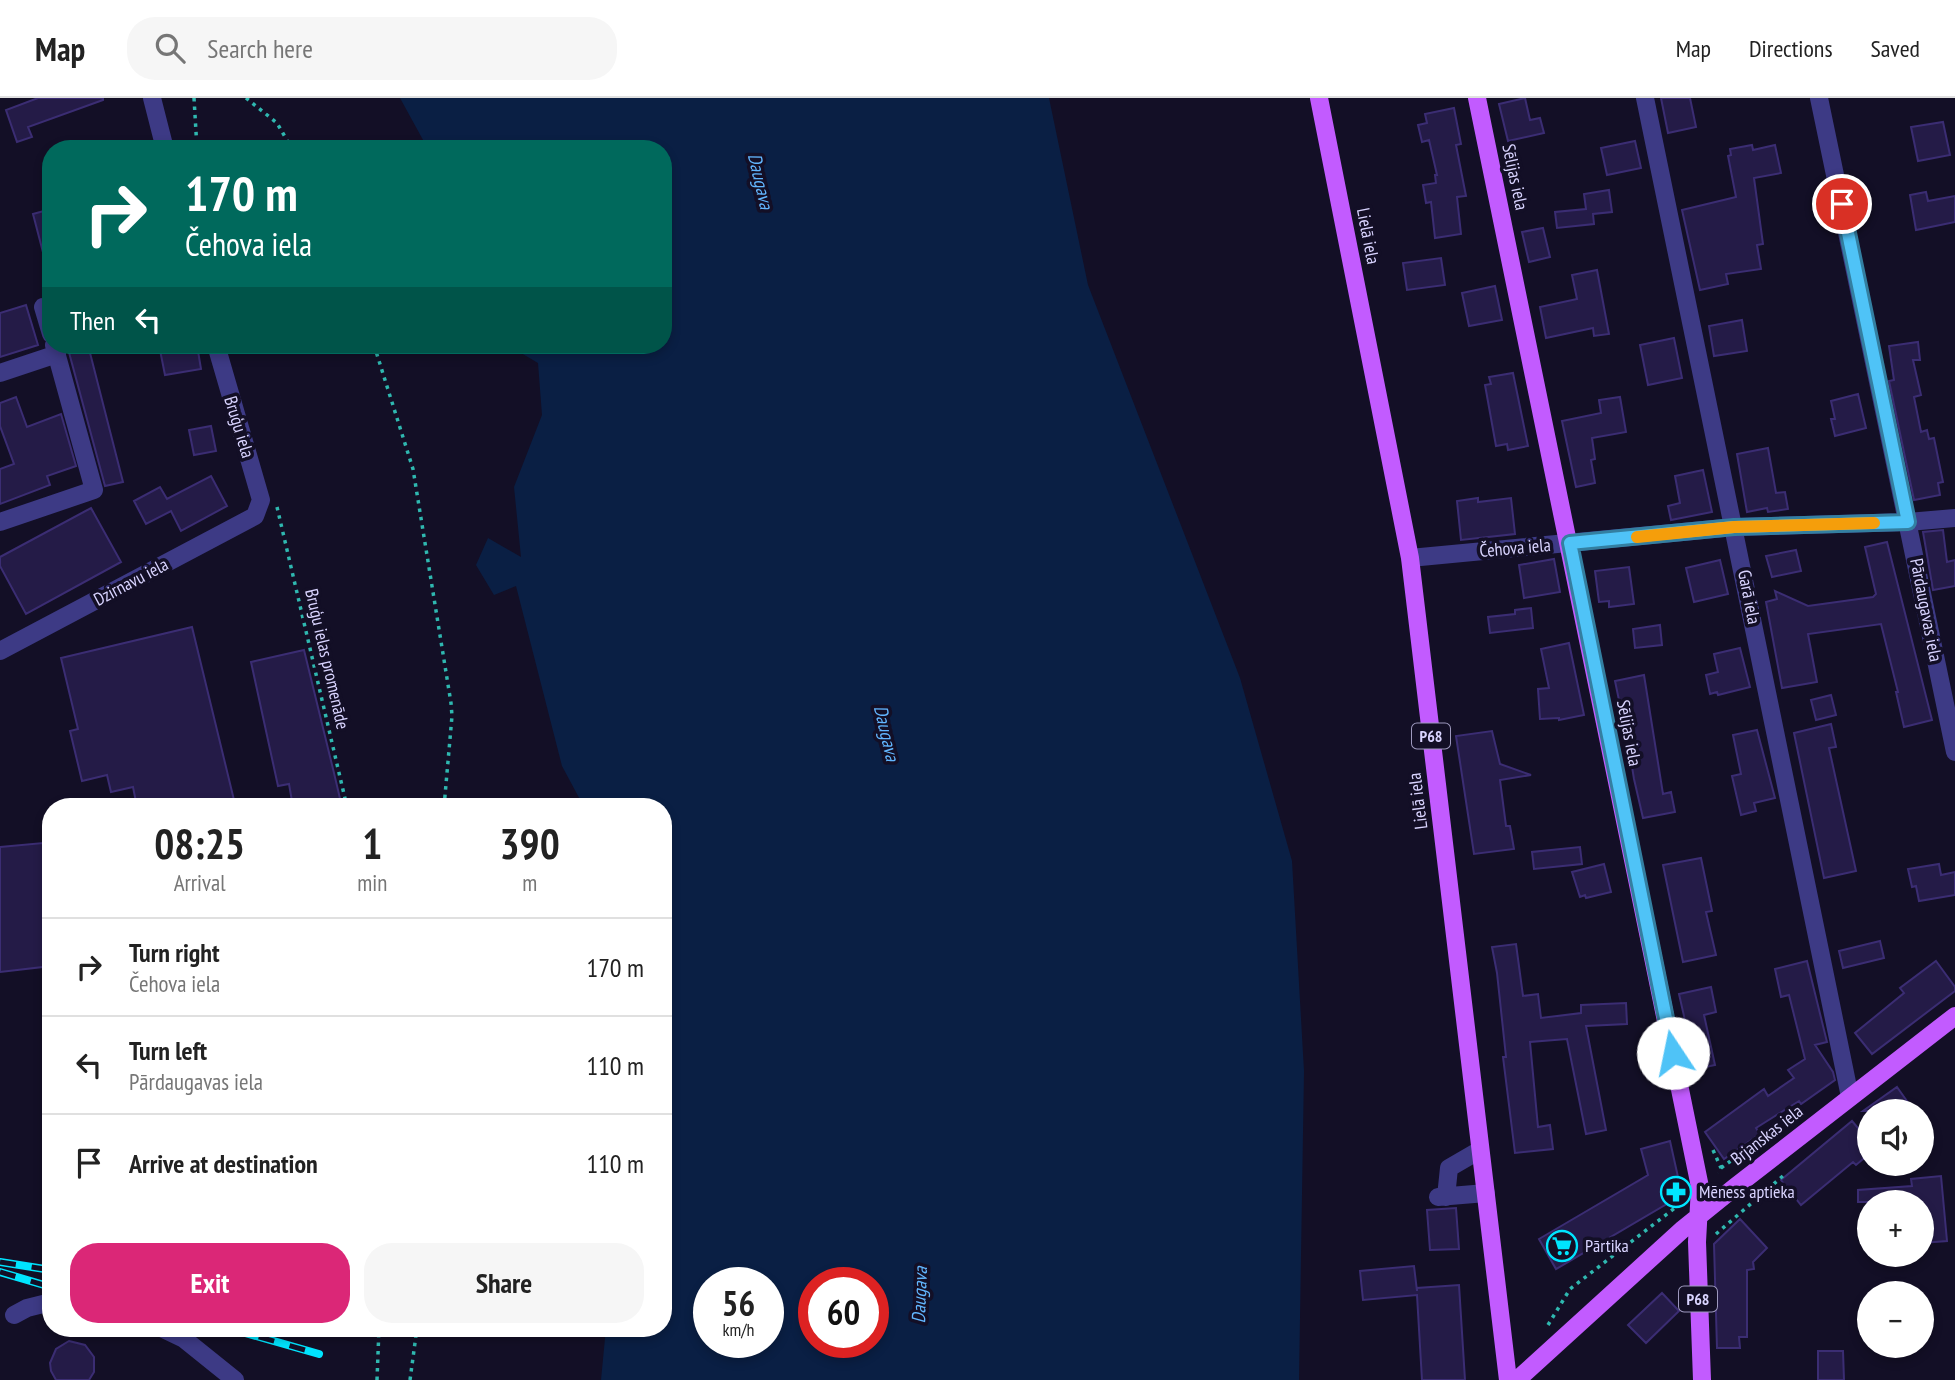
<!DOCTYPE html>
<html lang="en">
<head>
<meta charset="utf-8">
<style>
  body { margin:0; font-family:"PT Sans Narrow",sans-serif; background:#f6f6f6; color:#222; height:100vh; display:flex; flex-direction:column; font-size:26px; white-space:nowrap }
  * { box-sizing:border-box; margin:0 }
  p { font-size:23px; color:#767676 }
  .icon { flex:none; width:38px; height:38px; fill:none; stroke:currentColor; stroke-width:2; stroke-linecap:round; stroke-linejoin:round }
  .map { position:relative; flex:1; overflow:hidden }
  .side { position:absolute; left:42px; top:700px; width:630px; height:539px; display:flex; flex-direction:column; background:#fff; border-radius:28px; box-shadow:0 4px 10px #0003 }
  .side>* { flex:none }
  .top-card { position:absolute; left:42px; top:42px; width:630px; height:214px; border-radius:28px; box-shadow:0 4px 10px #0003; background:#00695c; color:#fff; overflow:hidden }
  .controls { position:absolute; left:1857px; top:1001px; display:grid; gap:14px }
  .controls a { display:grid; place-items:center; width:77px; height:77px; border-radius:50%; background:#fff; box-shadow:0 4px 10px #0003; font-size:35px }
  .speed { position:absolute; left:693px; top:1169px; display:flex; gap:14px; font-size:35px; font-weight:700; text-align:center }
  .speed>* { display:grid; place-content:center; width:91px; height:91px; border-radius:50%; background:#fff; box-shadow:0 4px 10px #0003; line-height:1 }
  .speed small { font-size:18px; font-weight:400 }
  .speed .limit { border:10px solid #d22; background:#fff; color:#111 }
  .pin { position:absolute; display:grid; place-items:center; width:60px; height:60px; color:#fff; margin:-30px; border:4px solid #fff; border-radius:50%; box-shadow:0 2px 7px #0007 }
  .me { position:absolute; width:77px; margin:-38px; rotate:349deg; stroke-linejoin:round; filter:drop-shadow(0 0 5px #0008) }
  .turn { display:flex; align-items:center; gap:24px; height:147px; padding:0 28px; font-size:32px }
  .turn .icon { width:91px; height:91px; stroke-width:2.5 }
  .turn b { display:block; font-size:49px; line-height:60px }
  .then { display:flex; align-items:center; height:66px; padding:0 28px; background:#0003; gap:14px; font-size:26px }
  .eta { display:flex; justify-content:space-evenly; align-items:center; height:119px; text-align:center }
  .eta b { font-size:42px; font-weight:600; line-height:49px }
  .action { display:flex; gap:14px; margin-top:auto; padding:14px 28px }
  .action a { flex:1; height:80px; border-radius:28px; background:#db2777; color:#fff; font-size:28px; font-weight:600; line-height:80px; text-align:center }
  .action a+a { background:#f6f6f6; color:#222 }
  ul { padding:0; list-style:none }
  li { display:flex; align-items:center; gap:21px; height:98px; padding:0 28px; border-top:2px solid #e0e0e0 }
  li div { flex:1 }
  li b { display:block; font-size:26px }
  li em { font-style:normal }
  header { display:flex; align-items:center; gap:42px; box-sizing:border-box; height:98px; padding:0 35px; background:#fff; border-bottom:2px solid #e0e0e0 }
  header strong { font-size:33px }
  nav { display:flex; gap:38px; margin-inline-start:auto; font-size:24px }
  .search { width:490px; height:63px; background:#f6f6f6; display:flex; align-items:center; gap:18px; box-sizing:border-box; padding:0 24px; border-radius:28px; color:#767676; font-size:26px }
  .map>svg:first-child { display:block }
</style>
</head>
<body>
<header>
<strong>Map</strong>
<div class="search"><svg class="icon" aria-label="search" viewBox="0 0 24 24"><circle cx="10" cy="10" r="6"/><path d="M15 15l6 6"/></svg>Search here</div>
<nav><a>Map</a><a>Directions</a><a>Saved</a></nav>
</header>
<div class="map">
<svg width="1955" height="1282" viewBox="0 0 1955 1282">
  <rect width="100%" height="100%" fill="#130f26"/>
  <!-- water -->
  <path fill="#0a1f44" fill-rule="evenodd" d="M400,0H1049L1088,187L1240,580L1292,763L1304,973L1299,1282H601L606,1230H663V709H584L562,668L516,488L494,497L476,467L488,440L521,459L514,389L542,317L538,265L516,252V247H663V51H428ZM709,1185H768V1244H709ZM814,1185H873V1244H814Z"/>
  <!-- building -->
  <path fill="#241b47" stroke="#3b2d73" stroke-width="2" d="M38,0H103V2L28,29L32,39L17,44L6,12Z
    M1525,0L1530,22L1540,20L1544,35L1508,43L1499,6Z
    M1661,0H1690L1696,29L1668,35Z
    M1454,10L1461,46L1456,47L1466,98L1457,99L1461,136L1435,140L1431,104L1426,105L1423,87L1436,85L1435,77H1437L1429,42L1422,44L1418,27L1427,25L1425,16Z
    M1943,24L1950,57L1918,63L1911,29Z
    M1635,43L1641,70L1607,77L1601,50Z
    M1752,47L1753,52L1775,47L1781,75L1754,80L1763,146L1757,147L1761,171L1726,176L1728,186L1700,192L1682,112L1736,99L1728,58L1731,57L1730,51Z
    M1609,92L1612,114L1593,116L1594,126L1557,130L1555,114L1586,111L1584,96Z
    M1926,94L1928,103L1955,98V124L1916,132L1910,97Z
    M51,111V161L45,162L33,116Z
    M1543,130L1550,159L1529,164L1522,134Z
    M1441,160L1445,187L1407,192L1403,165Z
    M1597,172L1609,236L1594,238L1593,230L1546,240L1540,209L1577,201L1572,177Z
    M1495,188L1502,222L1469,228L1462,195Z
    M26,207L38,247L0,259V215Z
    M1742,222L1747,253L1714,258L1709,228Z
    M1674,240L1682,280L1648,287L1640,247Z
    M1918,244L1920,262H1913L1921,297L1914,299L1921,334L1927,332L1929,341L1934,340L1943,384L1938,385L1940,397L1914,402L1889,283L1894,282L1889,248Z
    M67,247H88L123,384L105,388Z
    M159,247H197L201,271L165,277Z
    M1513,275L1528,348L1508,352L1507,346L1496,348L1485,287L1491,286L1489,279Z
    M1858,296L1866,330L1835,338L1831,321H1835L1831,303Z
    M16,299L27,329L61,316L76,368L47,378L50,387L0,406V371L14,366L0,328V305Z
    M1620,299L1626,334L1592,340L1595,361L1591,362L1595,385L1576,389L1562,323L1601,315L1599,302Z
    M211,328L216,353L194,357L189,332Z
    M1768,350L1776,395L1785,394L1788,411L1768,414L1767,410L1747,414L1737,356Z
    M1703,372L1712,414L1671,422L1668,408L1680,405L1675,378Z
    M211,378L227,408L181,433L171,413L146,426L134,403L160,389L167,401Z
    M1478,400V404L1511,400L1515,436L1461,442L1457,403Z
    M91,410L121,464L26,516L0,468V459Z
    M1943,432L1947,464L1955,462V488L1933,492L1923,434Z
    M1887,444L1932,622L1904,629L1896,594H1898L1881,526L1808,536L1817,584L1782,590L1766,504L1777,501L1775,493L1808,508L1873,499L1876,496L1865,449Z
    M1796,452L1801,473L1772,479L1766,458Z
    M1554,461L1560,494L1524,500L1519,467Z
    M1720,462L1728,496L1694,504L1686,470Z
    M1629,469L1634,506L1609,509V503L1599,504L1595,473Z
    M1531,510L1533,530L1490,535L1488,519L1515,516V512Z
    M1660,527L1662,547L1635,550L1633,531Z
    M192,529L234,702L207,709H137L133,689L111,694L107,677L82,683L70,633L78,631L61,560Z
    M1569,545L1584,617L1559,622V620L1540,621L1538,591L1549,590L1541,551Z
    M1740,550L1750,589L1718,597L1717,594L1710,596L1706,577L1718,574L1714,556Z
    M304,552L334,675L342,709H293L289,686L278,688L251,564Z
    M1644,577L1663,696L1671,694L1675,714L1643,720L1634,681L1622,607H1620L1615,583Z
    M1831,597L1836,617L1816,622L1811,602Z
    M1831,626L1836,649L1829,650L1856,773L1824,780L1794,635Z
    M1757,632L1775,700L1754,705L1756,713L1741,717L1732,678L1741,676L1733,637Z
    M1492,633L1500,666L1531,677L1500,682L1506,728H1510L1514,751L1474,756L1456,638Z
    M43,745L47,780L51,779V868L0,874V749Z
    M1580,749L1582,766L1534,771L1532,754Z
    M1701,760L1712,813L1706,814L1716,857L1683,864L1663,767Z
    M1604,766L1611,794L1586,800L1585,797L1580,799L1572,774Z
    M1939,766L1941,777L1955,774V797L1919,803L1916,788L1912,789L1908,771Z
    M1880,843L1884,860L1843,870L1839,853Z
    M1516,846L1523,898L1538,896L1541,920L1581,915V907L1626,905L1627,926L1586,928L1606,1032L1586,1036L1567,941L1530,944L1538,1029L1550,1027L1553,1051L1515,1055L1503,959H1506L1497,875L1492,849Z
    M1807,863L1827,944L1815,947L1833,974L1835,982L1801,1006L1799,1003L1756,1030L1760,1036L1724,1061L1705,1034L1764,991L1768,998L1794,980L1788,972L1805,961L1789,897L1781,899L1775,871Z
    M1936,863L1955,889V893L1872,956L1855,935L1904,895L1900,890Z
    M1711,889L1716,914L1704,917L1715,967L1696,971L1679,896Z
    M1897,989L1914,1013H1863Z
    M1852,1023L1869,1043V1056L1856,1067L1853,1064L1801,1107L1781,1082Z
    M1670,1043L1682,1097L1556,1171L1539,1141L1648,1077L1641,1051Z
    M1941,1078L1947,1143L1922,1145V1104H1858V1092L1912,1088L1911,1081Z
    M1456,1110L1459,1151L1430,1152L1427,1112Z
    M1740,1121L1767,1150L1753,1164L1754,1171L1747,1172V1239H1739L1740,1250H1717L1714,1146Z
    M1414,1168L1417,1193V1190L1459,1187L1465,1282H1422L1417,1197L1363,1202L1360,1173Z
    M1662,1195L1679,1213L1646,1245L1628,1227Z
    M69,1243L85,1247L94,1259V1274L89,1282H56L51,1273L50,1265L56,1251Z
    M1818,1253H1843L1844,1282H1818Z"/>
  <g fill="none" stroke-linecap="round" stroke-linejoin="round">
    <!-- path -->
    <path stroke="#2fb8b0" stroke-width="3.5" stroke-dasharray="3.5 5" stroke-linecap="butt" d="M194,0L197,51
      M246,0L277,25L292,51
      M374,247L413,371L451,605L452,618L444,709
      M277,409L347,709
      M1713,1052L1721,1070L1718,1075
      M1721,1070L1793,1018
      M1716,1136L1784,1077
      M1548,1227L1570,1191L1680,1106
      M377,1282L379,1230
      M410,1282L417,1230"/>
    <!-- minor -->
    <path stroke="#3d3a85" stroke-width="18" d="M152,0L165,51
      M1645,0L1850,999
      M1819,0L1955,654
      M43,209L51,236
      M0,275L57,256
      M0,424L94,392L54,247
      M1410,460L1735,429L1908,424L1955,420
      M0,553L255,418L261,402L216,247
      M1438,1099L1486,1095
      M1446,1099L1449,1070L1480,1052
      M14,1217L27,1210L51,1204
      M161,1230L184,1241L235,1282"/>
    <!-- major -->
    <path stroke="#c25bff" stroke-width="18" d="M1319,0L1410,460L1508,1282
      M1477,0L1700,1089L1697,1144L1702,1282
      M1517,1282L1683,1131L1735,1089L1955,918"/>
    <!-- rail casing -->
    <g stroke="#00e5ff" stroke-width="8">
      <path id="rail" d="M0,1164L51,1172
        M0,1174L51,1189
        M228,1230L319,1256
        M307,1230L325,1235"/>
    </g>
    <!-- rail -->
    <use href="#rail" stroke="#130f26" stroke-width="5" stroke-dasharray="16" stroke-linecap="butt"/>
  </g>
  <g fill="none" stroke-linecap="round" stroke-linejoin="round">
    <!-- route casing -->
    <g stroke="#337fa1" stroke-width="18">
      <path id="route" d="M1673,955L1570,445L1734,429L1908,424L1842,106"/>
    </g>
    <!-- route -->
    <use href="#route" stroke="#4fc3f7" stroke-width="12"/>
    <!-- slow -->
    <path stroke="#f59e0b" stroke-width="12" d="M1637,439L1734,429L1874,425"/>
  </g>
  <!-- icons -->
  <defs>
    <g id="pharmacy-ring" transform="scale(1.575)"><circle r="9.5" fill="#130f26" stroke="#00e5ff" stroke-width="1.5"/><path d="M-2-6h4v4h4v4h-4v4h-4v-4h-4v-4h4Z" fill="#00e5ff"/></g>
    <g id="supermarket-ring" transform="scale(1.575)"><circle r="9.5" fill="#130f26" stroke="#00e5ff" stroke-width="1.5"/><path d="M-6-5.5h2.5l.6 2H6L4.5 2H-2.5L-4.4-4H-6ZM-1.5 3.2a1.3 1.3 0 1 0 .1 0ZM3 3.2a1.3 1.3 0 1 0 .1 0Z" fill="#00e5ff"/></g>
  </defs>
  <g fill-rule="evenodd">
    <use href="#pharmacy-ring" x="1676" y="1094"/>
    <use href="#supermarket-ring" x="1562" y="1148"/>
  </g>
  <g text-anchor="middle" stroke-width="7" stroke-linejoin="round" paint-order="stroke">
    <!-- shield labels -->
    <g fill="#130f26" stroke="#9e99be" stroke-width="2">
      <rect x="1412" y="625.5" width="38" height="25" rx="5"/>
      <rect x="1679" y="1188.5" width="38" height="25" rx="5"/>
    </g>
    <g font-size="16" font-weight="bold" fill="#d9d4ff">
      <text x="1431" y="644">P68</text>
      <text x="1698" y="1207">P68</text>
    </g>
    <!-- street labels -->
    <g font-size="18" fill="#d9d4ff" stroke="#130f26">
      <text transform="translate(1515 79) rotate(78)" y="6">Sēlijas iela</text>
      <text transform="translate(1368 138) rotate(79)" y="6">Lielā iela</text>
      <text transform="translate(239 329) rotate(73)" y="6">Bruģu iela</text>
      <text transform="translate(1515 450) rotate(-5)" y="6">Čehova iela</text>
      <text transform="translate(131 484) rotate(-28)" y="6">Dzirnavu iela</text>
      <text transform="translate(1749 499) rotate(79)" y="6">Garā iela</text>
      <text transform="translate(1926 512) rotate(79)" y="6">Pārdaugavas iela</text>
      <text transform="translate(327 561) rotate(77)" y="6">Bruģu ielas promenāde</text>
      <text transform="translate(1629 635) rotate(79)" y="6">Sēlijas iela</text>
      <text transform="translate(1418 703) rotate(-97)" y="6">Lielā iela</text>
      <text transform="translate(1767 1037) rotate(-38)" y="6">Brjanskas iela</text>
    </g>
    <!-- poi labels -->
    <g font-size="18" fill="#d9d4ff" stroke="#130f26" text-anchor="start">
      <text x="1699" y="1100">Mēness aptieka</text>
      <text x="1585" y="1154">Pārtika</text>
    </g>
    <!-- water labels -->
    <g font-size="19" font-style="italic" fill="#62b6ff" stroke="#130f26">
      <text transform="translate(761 83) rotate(77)" y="7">Daugava</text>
      <text transform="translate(887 635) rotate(77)" y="7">Daugava</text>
      <text transform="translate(919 1197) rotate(-88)" y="7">Daugava</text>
    </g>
  </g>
</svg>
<div class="controls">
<a><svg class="icon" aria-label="sound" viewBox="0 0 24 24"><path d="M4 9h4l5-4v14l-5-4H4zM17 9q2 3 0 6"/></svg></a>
<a>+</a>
<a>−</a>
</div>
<div class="speed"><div>56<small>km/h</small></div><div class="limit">60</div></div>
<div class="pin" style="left:1842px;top:106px;background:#d93025"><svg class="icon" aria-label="arrive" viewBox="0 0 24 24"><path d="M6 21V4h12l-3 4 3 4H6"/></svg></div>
<svg class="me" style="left:1673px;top:955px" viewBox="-20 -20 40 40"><circle r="19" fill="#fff"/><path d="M0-13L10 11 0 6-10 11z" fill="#4fc3f7"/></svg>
<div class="top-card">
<div class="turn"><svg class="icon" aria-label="right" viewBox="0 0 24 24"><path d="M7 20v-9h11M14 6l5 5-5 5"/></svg><div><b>170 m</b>Čehova iela</div></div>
<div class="then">Then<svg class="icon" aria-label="left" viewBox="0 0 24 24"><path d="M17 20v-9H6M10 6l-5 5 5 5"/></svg></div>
</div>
<section class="side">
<div class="eta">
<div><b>08:25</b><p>Arrival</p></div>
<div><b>1</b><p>min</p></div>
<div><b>390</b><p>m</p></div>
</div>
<ul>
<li><svg class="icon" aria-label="right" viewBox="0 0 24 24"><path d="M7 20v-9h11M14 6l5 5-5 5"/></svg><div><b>Turn right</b><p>Čehova iela</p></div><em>170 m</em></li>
<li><svg class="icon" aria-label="left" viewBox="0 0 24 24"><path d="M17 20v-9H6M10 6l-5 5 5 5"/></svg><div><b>Turn left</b><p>Pārdaugavas iela</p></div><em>110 m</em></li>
<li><svg class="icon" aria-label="arrive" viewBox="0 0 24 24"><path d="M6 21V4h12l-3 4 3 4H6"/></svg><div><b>Arrive at destination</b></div><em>110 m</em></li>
</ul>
<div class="action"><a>Exit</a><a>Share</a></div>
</section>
</div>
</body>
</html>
